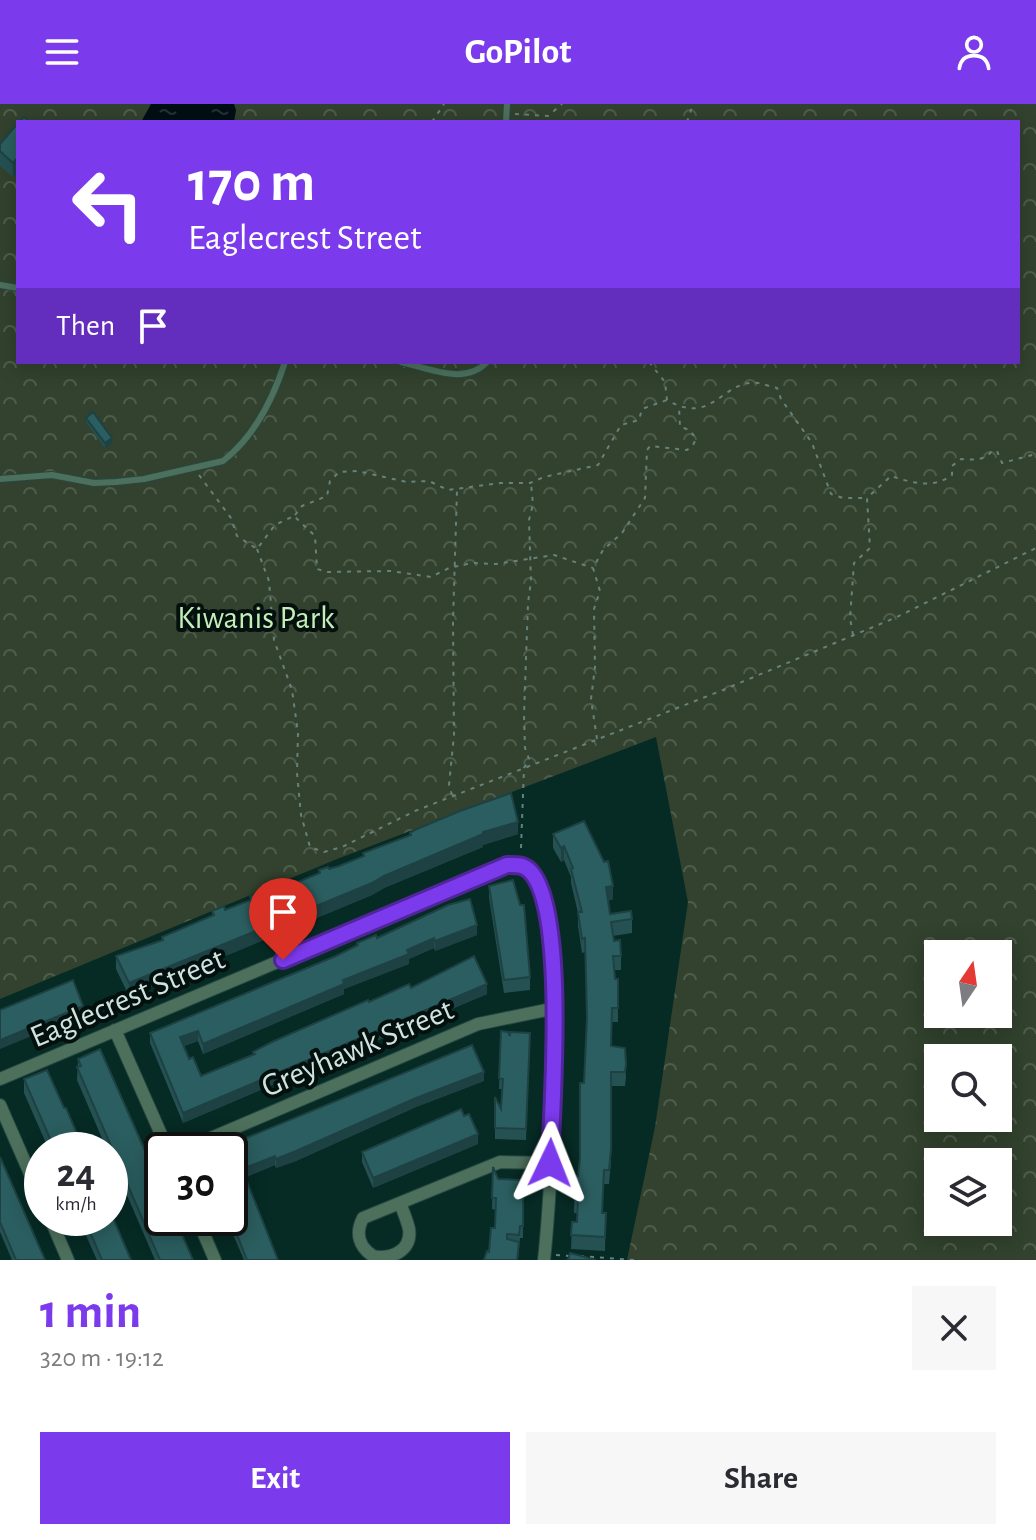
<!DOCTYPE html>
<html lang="en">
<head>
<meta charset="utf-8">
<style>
  body { margin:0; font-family:"Alegreya Sans",sans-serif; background:#f7f7f7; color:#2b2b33; height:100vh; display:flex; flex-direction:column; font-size:30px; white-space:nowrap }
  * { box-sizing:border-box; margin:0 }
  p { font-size:26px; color:#7c7c81 }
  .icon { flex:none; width:44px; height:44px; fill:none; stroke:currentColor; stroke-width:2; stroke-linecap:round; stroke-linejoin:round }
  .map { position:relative; height:1156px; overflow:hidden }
  .panel { display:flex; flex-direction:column; background:#fff; flex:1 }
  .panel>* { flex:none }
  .guide { position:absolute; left:16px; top:16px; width:1004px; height:244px; border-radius:0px; box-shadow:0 4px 20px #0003; background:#7c3aed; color:#fff; overflow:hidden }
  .needle { width:52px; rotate:13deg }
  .fabs { position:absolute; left:924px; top:836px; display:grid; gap:16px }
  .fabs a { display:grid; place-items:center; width:88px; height:88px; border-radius:0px; background:#fff; box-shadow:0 4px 20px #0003; font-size:40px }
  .speed { position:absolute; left:24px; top:1028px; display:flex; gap:16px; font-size:40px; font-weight:700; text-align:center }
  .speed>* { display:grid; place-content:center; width:104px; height:104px; border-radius:50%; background:#fff; box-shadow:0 4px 20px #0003; line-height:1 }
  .speed small { font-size:20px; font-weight:400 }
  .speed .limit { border:4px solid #111; border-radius:12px; background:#fff; color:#111 }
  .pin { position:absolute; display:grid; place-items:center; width:68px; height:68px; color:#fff; margin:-82px -34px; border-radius:50% 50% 50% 0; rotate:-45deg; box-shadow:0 0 8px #0007 }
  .pin .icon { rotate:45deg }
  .me { position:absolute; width:88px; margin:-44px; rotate:2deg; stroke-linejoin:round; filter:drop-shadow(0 0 6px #0008) }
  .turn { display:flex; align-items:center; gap:28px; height:168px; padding:0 40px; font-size:36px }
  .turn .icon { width:104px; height:104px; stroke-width:2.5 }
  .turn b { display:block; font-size:56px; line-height:68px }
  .then { display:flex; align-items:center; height:76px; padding:0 40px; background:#0003; gap:16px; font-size:30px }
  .round { display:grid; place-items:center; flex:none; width:84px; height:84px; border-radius:0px; background:#f7f7f7 }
  .head { display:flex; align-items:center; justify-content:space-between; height:136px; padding:0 40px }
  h1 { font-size:48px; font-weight:700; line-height:60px; color:#7c3aed }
  .cta { display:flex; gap:16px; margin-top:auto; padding:16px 40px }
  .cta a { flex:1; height:92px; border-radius:0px; background:#7c3aed; color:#fff; font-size:32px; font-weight:700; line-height:92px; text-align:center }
  .cta a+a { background:#f7f7f7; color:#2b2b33 }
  header { display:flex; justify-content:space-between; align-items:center; height:104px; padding:0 40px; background:#7c3aed; color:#fff; font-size:36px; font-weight:700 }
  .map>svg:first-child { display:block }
</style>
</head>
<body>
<header><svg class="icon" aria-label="menu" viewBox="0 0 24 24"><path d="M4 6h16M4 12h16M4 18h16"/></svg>GoPilot<svg class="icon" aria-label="person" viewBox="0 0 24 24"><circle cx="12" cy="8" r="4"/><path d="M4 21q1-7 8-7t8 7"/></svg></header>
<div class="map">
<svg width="1036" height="1156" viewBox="0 0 1036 1156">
  <defs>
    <pattern id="forest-crowns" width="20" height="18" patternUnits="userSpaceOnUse" patternTransform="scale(2)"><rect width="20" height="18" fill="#32422e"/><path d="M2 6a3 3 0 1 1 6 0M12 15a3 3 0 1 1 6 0" fill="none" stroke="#4f5d4c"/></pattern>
    <pattern id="water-ripples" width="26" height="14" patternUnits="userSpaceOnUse" patternTransform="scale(2)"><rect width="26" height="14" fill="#000f15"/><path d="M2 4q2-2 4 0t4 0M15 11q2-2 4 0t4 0" fill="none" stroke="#243237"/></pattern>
  </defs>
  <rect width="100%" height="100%" fill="#062a24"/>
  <!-- forest -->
  <path fill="url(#forest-crowns)" fill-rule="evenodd" d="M0,0H1036V1156H627L655,1023L688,798L656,633L337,755L0,895ZM18,18H1018V258H18ZM938,850H998V910H938ZM938,954H998V1014H938ZM938,1058H998V1118H938Z"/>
  <!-- water -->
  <path fill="url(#water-ripples)" d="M151,0H234L236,6L234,18H141Z"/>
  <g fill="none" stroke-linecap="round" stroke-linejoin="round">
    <!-- lane casing -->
    <g stroke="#264842" stroke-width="8">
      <path id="lane" d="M506,18L507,0
        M0,181L18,184
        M401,258C428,264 465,282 487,258
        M0,375L52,371L94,379L116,378L144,375L223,357C254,333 273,295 285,258"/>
    </g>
    <!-- street casing -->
    <g stroke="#264842" stroke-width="14">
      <path id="street" d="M115,926L168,1046
        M0,975L507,761C516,761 523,759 530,766C570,808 551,1091 544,1156
        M0,1001L42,1097
        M183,1046L478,920L556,904
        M400,1099C403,1107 407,1116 409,1125C412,1146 392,1156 373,1152C359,1143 355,1129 363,1114L500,1058L550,1059
        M50,1114L68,1156
        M197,1114L215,1156"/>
    </g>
    <!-- path -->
    <path stroke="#66827c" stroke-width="2" stroke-dasharray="4 6" stroke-linecap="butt" d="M515,10L548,12L562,0
      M432,18L444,0
      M687,18L693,0
      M649,258L665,278L667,296C713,323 722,275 758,279C764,280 771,283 777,284L781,295L812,339L831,390L843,394H866
      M199,371L231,414L237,432L257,445L275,421L294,412L315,432L317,465L327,468L391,467L431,473L449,464L472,459L496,460L554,451L593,464
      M295,411L302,402L327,392L330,377L339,368L357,367L407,378L429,377L448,386L500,379H530L544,373L598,361L621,321L639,316L642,305L667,296
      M257,445L269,477L274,536L292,586L298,629L297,669L301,711L310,743L324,748L342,743L415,707L718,588L897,513L1036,444
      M853,531L850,514L854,459L870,444L867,394L891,372C912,379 934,385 952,371V362L961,355C973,356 984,357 992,347H997L1002,359L1036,350
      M597,635L591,595L595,563L594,505L600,487L593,464L603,446L622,429L645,394L647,346L650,342L687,346L693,341L696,335L690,326L680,323L679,303
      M452,691L449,681L454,631L453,517L457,386
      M521,744L524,664L529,655L525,644L524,611L528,499L531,477L529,416L533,400L531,380
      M556,1151L570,1152
      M580,1152L635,1156"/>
    <!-- lane -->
    <use href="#lane" stroke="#4d705c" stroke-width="6"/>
    <!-- street -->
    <use href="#street" stroke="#4d705c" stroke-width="12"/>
  </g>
  <!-- wall -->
  <path fill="#255153" d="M18,19V67L13,73L0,62V40Z
    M86,314L112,339L105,344L86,318Z
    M410,729L518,730L483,741V743L384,784L372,791L129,892L116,865V852L162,837V833L212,812V807L225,806L250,796V792L263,790L293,780L319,770V766L339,762L363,753V749L410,732Z
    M553,730L613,795L608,797L610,810L632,815V829L613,832L614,837L621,852V866H615V875H618V918H612L611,942L625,944L626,973L625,982H611V1059L609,1080H604L602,1109H606L605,1147L571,1145L572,1118H577V1109H574L575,1072H578L580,1055L584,979L587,918L585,848L582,849L578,822V809L571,779V773L564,756L561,758L553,744Z
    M489,782L530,873V886L504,889L489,794Z
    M477,831L435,847L434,844L409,855V860L344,885V890L203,950L198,937L184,942L189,955L201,972L253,951V948L369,898L411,884L487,890L183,1019L150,939V929L336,852L357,842V839L377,834Z
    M501,927L510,931L530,929L526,1036L495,1035V993L501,1005L503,985H499Z
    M78,955L193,1156H155L110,1052V1046H107L77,976Z
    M24,975L64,1004L84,1046H49L24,989Z
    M484,977L416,1003L296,1057L276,1064L275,1061L245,1073L278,1156H244L226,1114H230V1046Z
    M478,1040L373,1084L362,1058V1048Z
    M0,1053L45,1156H12L0,1128Z
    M493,1063L498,1075L523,1076V1134H520L518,1156H484L489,1148L495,1124L496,1106L492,1105Z
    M78,1114H110L131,1156H97Z"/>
  <!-- shaded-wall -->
  <path fill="#1e4243" d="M18,53V67L13,73V59Z
    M112,334V339L105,344V339Z
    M518,718V730L483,741V743L384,784L372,791L129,892V879L483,728Z
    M564,742V756L561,758V744Z
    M613,782V795L606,797V783Z
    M477,821V831L435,847V837Z
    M434,834V844L409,855V860L344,885V890L203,950V940Z
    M487,880V890L183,1019V1009Z
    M83,902V911L0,945V936Z
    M198,927V937L180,943V933Z
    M484,968V977L416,1003L296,1057L276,1064V1055L416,994Z
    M478,1030V1040L373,1084V1074Z
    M275,1052V1061L242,1075V1065Z"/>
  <!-- building -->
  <path fill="#2b5e60" stroke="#1e4243" stroke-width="2" d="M24,13L30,18H19Z
    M18,19V53L13,59L0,47V40Z
    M93,308L112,334L105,339L86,314Z
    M511,689L518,718L483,728V730L384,772L372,779L129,879L116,852L163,836L162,833L214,811L212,807L224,802L225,806L251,796L250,792L262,788L263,790L292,778L293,780L320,769L319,766L328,763L329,765L339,762L364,752L363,749L411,731L410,729L417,725L460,707Z
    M584,717L604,758L608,757L613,782L606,783L610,810L631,807L632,815L611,818L614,837L620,836L621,852H613L615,875H618V904H612L611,942L625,944L626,960L625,968H611V1045L609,1066H604L602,1109H606L605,1133L571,1131L572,1118H577L578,1095H574L575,1072H578L580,1055V979H584L587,914L585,834L582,835L578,808H582L571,765L573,764L564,742L561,744L553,730Z
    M513,776L520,801H524L530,873L504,876L489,782Z
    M470,795L477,821L435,837L434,834L407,846L409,850L343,876L344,880L203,940L198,927L180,933L189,955L193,953L201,972L255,950L253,948L272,938L368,896L369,898L409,880L411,884L474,852L487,880L183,1009L150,929L336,852L358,841L357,839L376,831L377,834L448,801Z
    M73,876L83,902L0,936V906Z
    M501,927L508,928L510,932V928L530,929L526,1025L495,1024V993L501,1005L503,975L499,974Z
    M472,941L484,968L416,994L296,1047L276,1055L275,1052L242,1065L278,1156H247L230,1113V1046H217Z
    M100,945L162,1085V1114H175L193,1156H160L77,963L81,962L78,955Z
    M47,966L64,1004H66L84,1046H55L24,975Z
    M461,1005L464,1012L469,1010L478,1030L373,1074L362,1048Z
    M0,1053L45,1156H16L0,1118Z
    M493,1063L498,1075L523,1076V1122H520L519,1131L507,1130V1135L519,1138L517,1156H484L487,1147L489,1148L491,1124H495L496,1094H492Z
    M110,1107L131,1156H102L84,1114H110Z
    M570,1149L596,1156H568Z"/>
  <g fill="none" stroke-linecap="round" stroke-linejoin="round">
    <!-- route casing -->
    <g stroke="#51269a" stroke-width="20">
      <path id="route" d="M283,856L507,761C516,761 523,760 530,767C567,805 552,1002 550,1059"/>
    </g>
    <!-- route -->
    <use href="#route" stroke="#7c3aed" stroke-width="14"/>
  </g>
  <g text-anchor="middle" stroke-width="8" stroke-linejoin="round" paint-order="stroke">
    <!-- park labels -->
    <g font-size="32" fill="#c2eeb8" stroke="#03100d">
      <text x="256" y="524">Kiwanis Park</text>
    </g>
    <!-- street labels -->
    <g font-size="32" fill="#d0e3de" stroke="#03100d">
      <text transform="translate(127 893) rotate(-23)" y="11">Eaglecrest Street</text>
      <text transform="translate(357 943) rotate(-23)" y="11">Greyhawk Street</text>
    </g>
  </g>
</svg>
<div class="fabs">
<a><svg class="needle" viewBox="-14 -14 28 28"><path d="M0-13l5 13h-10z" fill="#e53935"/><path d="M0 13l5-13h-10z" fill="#7c7c81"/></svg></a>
<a><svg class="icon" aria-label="search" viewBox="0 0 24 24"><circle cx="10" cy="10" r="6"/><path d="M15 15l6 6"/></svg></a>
<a><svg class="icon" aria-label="layers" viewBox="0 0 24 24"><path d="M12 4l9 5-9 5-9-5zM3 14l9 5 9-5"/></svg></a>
</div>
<div class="speed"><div>24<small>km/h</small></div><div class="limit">30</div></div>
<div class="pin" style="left:283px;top:856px;background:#d93025"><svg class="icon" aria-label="arrive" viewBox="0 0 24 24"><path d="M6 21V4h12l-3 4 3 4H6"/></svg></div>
<svg class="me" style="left:550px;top:1059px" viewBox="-20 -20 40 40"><path d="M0-17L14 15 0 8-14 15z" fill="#7c3aed" stroke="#fff" stroke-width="4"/></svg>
<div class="guide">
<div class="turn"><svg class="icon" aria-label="left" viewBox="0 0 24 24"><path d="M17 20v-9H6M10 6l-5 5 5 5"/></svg><div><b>170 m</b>Eaglecrest Street</div></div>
<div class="then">Then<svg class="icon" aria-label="arrive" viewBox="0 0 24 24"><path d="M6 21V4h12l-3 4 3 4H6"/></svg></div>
</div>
</div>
<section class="panel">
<div class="head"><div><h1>1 min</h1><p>320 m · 19:12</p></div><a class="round"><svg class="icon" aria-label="close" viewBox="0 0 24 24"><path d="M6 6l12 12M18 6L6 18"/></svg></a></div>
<div class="cta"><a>Exit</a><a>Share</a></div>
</section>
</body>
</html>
